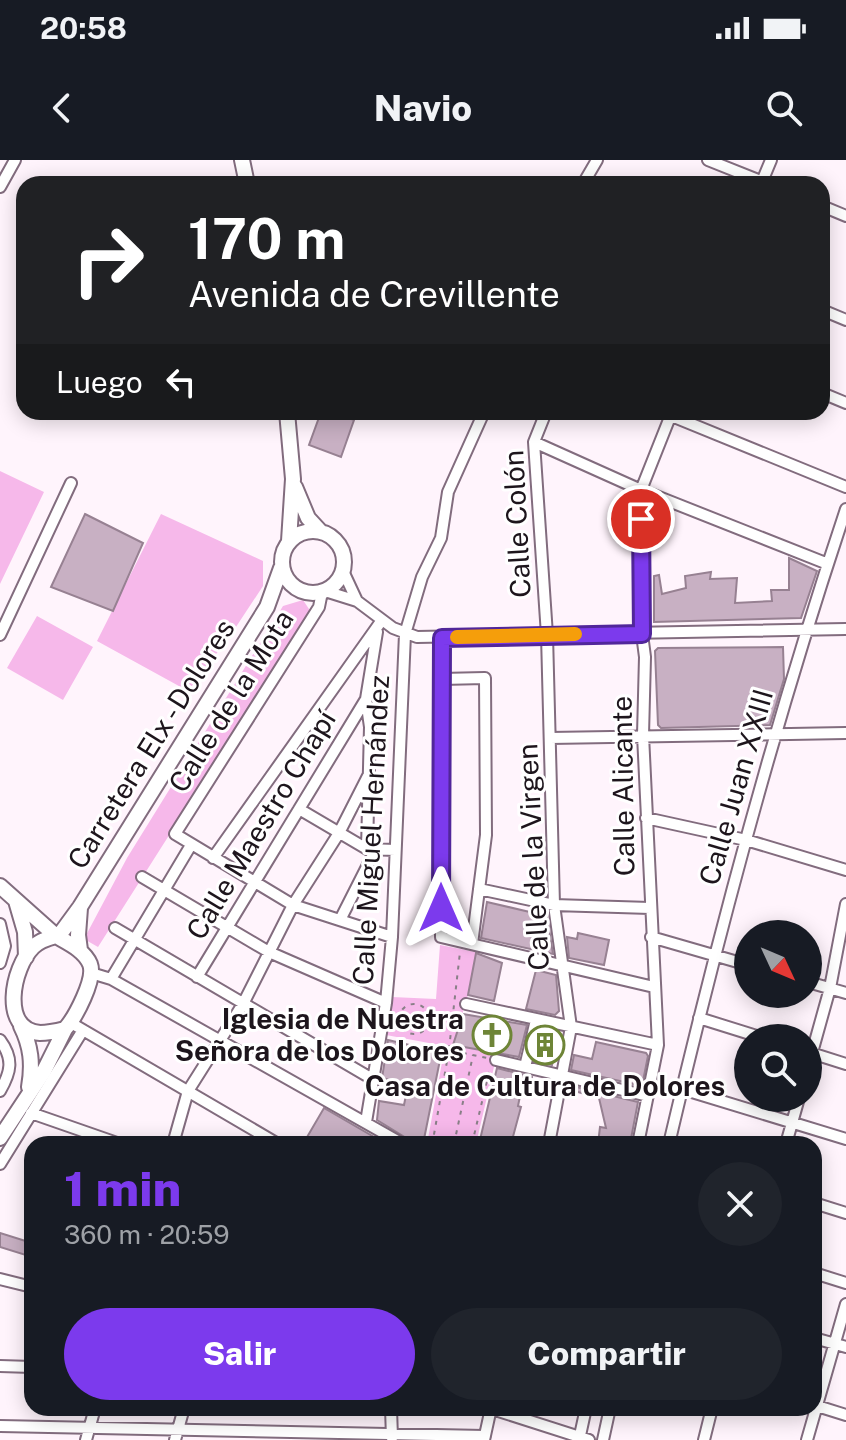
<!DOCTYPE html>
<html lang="es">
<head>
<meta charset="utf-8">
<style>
  body { margin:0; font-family:"Public Sans",sans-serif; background:#20242c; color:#f1f3f6; height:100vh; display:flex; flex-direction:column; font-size:30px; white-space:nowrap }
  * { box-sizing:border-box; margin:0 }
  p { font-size:26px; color:#9ea1a6 }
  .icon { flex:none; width:44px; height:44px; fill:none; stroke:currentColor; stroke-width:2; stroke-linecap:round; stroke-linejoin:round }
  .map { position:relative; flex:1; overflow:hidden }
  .drawer { position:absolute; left:24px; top:976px; width:798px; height:280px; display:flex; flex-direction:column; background:#171b24; border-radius:24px; box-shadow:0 4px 20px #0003 }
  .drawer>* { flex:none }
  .top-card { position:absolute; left:16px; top:16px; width:814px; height:244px; border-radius:24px; box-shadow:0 4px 20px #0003; background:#202124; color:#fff; overflow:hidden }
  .needle { width:52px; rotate:134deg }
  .controls { position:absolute; left:734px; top:760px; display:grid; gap:16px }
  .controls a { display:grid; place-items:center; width:88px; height:88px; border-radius:50%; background:#171b24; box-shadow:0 4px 20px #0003; font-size:40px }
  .pin { position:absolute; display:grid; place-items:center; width:68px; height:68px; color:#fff; margin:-34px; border:4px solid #fff; border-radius:50%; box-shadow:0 2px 8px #0007 }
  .me { position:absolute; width:88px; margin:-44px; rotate:0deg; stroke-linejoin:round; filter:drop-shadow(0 0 6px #0008) }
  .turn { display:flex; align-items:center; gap:28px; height:168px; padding:0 40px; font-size:36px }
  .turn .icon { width:104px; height:104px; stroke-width:2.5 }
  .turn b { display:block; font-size:56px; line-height:68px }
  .then { display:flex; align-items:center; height:76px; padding:0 40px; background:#0003; gap:16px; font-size:30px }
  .round { display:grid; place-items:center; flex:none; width:84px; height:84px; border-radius:42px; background:#20242c }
  .summary { display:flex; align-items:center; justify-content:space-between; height:136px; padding:0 40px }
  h1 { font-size:48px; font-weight:800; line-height:60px; color:#7c3aed }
  .action { display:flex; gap:16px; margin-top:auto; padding:16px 40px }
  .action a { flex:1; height:92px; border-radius:48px; background:#7c3aed; color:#fff; font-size:32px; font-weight:800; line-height:92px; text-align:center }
  .action a+a { background:#20242c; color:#f1f3f6 }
  .status { display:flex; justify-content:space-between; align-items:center; height:56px; padding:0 40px; background:#171b24; direction:ltr }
  .status svg { height:22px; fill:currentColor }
  header { display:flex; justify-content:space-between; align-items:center; height:104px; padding:0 40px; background:#171b24; font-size:36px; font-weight:800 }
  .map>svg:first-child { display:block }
</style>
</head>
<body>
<div class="status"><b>20:58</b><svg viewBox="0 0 49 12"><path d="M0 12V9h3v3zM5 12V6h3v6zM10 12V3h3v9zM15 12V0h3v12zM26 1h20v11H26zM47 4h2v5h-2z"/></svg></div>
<header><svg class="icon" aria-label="back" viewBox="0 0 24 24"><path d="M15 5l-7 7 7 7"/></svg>Navio<svg class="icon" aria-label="search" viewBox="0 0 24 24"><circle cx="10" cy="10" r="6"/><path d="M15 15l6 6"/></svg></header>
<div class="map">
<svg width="846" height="1280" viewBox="0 0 846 1280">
  <rect width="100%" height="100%" fill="#fff4fc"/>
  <!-- green -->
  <path fill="#f6b8ea" d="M0,311L44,332L0,424Z
    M161,354L263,401V426L232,473L188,531L97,481Z
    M303,440L311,452L98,787L84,779L127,698L283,446Z
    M37,456L93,487L63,540L7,508Z
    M440,785L476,792L468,835L453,885L497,894L476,984H427L445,886L386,875L392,837L436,839Z"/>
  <!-- building -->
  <path fill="#c8b0c3" stroke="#978192" stroke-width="2" d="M321,252H333L354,260L341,297L309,285Z
    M85,354L143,383L113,451L51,427Z
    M789,398L817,411L801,458L654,462V416L659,415L662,434L686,428L685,416L711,412L710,419L737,418L735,443L772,441L771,430H789Z
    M783,487L784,519L770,565L661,568L658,565L655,491L658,488Z
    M487,742L547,756L553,794L481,778Z
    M578,773L609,780L604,805L569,798L567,777L577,779Z
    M476,793L502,803L494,841L468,835Z
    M536,810L556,815L559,851L555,855L526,849Z
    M463,854L527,865L519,897L453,885Z
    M542,868L559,872L552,905L535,901Z
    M388,880L440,892L441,895L423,984H416L377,960L379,941L404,945L408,925L382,918Z
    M596,882L646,893L648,896L642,926L571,910L574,895L592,899Z
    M497,908L532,917L530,928L522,926L518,946L521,947L511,984H479Z
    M568,925L638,942L630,984H598L600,967L606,968L599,938L571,930L568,929Z
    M324,948L374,977L379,984H303Z
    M0,1073L32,1083V1097L0,1087Z"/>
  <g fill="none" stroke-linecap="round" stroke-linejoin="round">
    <!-- minor casing -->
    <g stroke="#826c7e" stroke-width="14">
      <path id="minor" d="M708,0L768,24
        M583,24L597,0
        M761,24L771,0
        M0,27L15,0
        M822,46L846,56
        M822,150L846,160
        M822,233L846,243
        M546,252L534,282L547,475L554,745L571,867L549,984
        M662,252L846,327
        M534,282L641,330L828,404
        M343,411L357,441
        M325,431L357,441L393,468L417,477L846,469
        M322,432L319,447L175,674L293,745L392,777
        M0,475L71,323
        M442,478L441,777L654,827
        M441,519L485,518L486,675L472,784
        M550,578L846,573
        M299,649L367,689L395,690
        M646,658L746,680L846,710
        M367,689L370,567L366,539L377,472
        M213,698L382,460
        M142,717L269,792L386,843
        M479,729L554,745L650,748
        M340,760L376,689
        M0,764L5,786L0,803
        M115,768L374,920
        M651,777L748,805
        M91,813L111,819L403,984
        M197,817L366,539
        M111,819L191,685
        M808,822L846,833
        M466,844L658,885
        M699,858L763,878
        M71,863L278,984
        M0,880C14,899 11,912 0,931
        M808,892L846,904
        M496,900L648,936
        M525,907L536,860
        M808,907L830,828L846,744
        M682,929L846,979
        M31,953L120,984
        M366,962L386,843L392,777L405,474L422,417L441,378L448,332L484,252
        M173,984L188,931L243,844L293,745L339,673L368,616
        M638,984L658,885L643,575L645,497L642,474L641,330L672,252
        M669,984C719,770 776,558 846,349
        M786,984L799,938
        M0,1004L83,870
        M814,1043L846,1053
        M814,1113L846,1123
        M0,1119L32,1127
        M814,1178L846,1187
        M0,1206L32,1207
        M814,1245L846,1255
        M391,1248L392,1278
        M489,1248L589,1280
        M0,1266L485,1276
        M86,1280L95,1248
        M175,1280L184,1248
        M484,1280L491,1248
        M579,1280L586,1248
        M603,1280L610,1248
        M704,1280L712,1248
        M807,1280L846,1144"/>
    </g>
    <!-- major casing -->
    <g stroke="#826c7e" stroke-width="18">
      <path id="major" d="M242,0L247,24
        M287,252L293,319L289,381
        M295,327L308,358L320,371
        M282 402a31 31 0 1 1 62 0a31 31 0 1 1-62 0Z
        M0,726L56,776
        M16,741L25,772L26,797
        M56,776C68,783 84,790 90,804C96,819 75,858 65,869C57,871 48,873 40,873C0,870 12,808 33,787C39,781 48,778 56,776Z
        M58,777L80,747L267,447L281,408
        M80,790L78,775L80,748
        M21,866C31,886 33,904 29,927
        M0,978L43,913L65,869"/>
    </g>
    <!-- path -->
    <path stroke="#897f87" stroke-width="2" stroke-dasharray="4 6" stroke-linecap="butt" d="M399 859a15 15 0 1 1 30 0a15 15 0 1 1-30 0Z
      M430,859L451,864
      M449,889L460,792
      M447,984L433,980L449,890L487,898
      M454,984L473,895
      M472,984L490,908"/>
    <!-- minor -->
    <use href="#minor" stroke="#fff" stroke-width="10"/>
    <!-- major -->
    <use href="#major" stroke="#fff" stroke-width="14"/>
  </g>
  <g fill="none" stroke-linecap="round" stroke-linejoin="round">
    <!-- route casing -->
    <g stroke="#51269a" stroke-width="20">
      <path id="route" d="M441,748L442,478L642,474L641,359"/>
    </g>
    <!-- route -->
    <use href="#route" stroke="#7c3aed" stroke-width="14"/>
    <!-- slow -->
    <path stroke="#f59e0b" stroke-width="14" d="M457,477L575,474"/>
  </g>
  <!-- icons -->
  <defs>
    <g id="church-ring" transform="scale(2)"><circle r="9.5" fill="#fff" stroke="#6e8537" stroke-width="1.5"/><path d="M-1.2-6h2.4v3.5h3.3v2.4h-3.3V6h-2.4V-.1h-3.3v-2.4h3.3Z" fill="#6e8537"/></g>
    <g id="building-ring" transform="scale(2)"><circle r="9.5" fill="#fff" stroke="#6e8537" stroke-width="1.5"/><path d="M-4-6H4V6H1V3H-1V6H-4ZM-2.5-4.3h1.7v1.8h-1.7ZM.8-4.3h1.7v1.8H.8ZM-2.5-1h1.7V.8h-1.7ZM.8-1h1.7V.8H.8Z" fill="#6e8537"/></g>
  </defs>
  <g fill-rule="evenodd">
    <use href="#church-ring" x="492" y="875"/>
    <use href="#building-ring" x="545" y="885"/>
  </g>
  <g text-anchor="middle" stroke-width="6" stroke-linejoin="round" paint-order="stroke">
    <!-- street labels -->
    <g font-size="28" fill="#1d151c" stroke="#fff">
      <text transform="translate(517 364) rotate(-93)" y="10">Calle Colón</text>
      <text transform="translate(231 541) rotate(-58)" y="10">Calle de la Mota</text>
      <text transform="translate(151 584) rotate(-58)" y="10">Carretera Elx - Dolores</text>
      <text transform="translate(623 626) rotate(-91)" y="10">Calle Alicante</text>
      <text transform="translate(736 627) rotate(-74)" y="10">Calle Juan XXIII</text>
      <text transform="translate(261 665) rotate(-59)" y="10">Calle Maestro Chapí</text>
      <text transform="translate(371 670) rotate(-87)" y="10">Calle Miguel Hernández</text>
      <text transform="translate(533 697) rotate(-93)" y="10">Calle de la Virgen</text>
    </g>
    <!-- poi labels -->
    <g font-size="28" font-weight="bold" fill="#1d151c" stroke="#fff" text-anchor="end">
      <text x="464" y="869">Iglesia de Nuestra<tspan x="464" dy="32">Señora de los Dolores</tspan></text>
      <text x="545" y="936" text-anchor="middle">Casa de Cultura de Dolores</text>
    </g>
  </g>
</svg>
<div class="controls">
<a><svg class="needle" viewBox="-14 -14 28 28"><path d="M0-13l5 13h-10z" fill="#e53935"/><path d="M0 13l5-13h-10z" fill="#9ea1a6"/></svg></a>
<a><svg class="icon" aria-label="search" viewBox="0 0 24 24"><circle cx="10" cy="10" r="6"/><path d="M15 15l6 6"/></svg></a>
</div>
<div class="pin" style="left:641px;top:359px;background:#d93025"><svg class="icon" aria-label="arrive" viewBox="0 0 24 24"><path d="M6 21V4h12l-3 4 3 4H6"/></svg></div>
<svg class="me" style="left:441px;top:748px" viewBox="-20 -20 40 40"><path d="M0-17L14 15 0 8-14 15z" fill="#7c3aed" stroke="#fff" stroke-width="4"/></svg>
<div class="top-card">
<div class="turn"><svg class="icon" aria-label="right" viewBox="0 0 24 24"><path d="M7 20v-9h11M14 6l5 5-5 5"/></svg><div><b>170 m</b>Avenida de Crevillente</div></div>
<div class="then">Luego<svg class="icon" aria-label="left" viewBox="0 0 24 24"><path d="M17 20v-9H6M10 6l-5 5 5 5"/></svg></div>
</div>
<section class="drawer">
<div class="summary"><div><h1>1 min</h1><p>360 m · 20:59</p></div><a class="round"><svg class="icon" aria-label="close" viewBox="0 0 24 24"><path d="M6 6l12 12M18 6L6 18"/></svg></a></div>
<div class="action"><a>Salir</a><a>Compartir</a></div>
</section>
</div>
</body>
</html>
